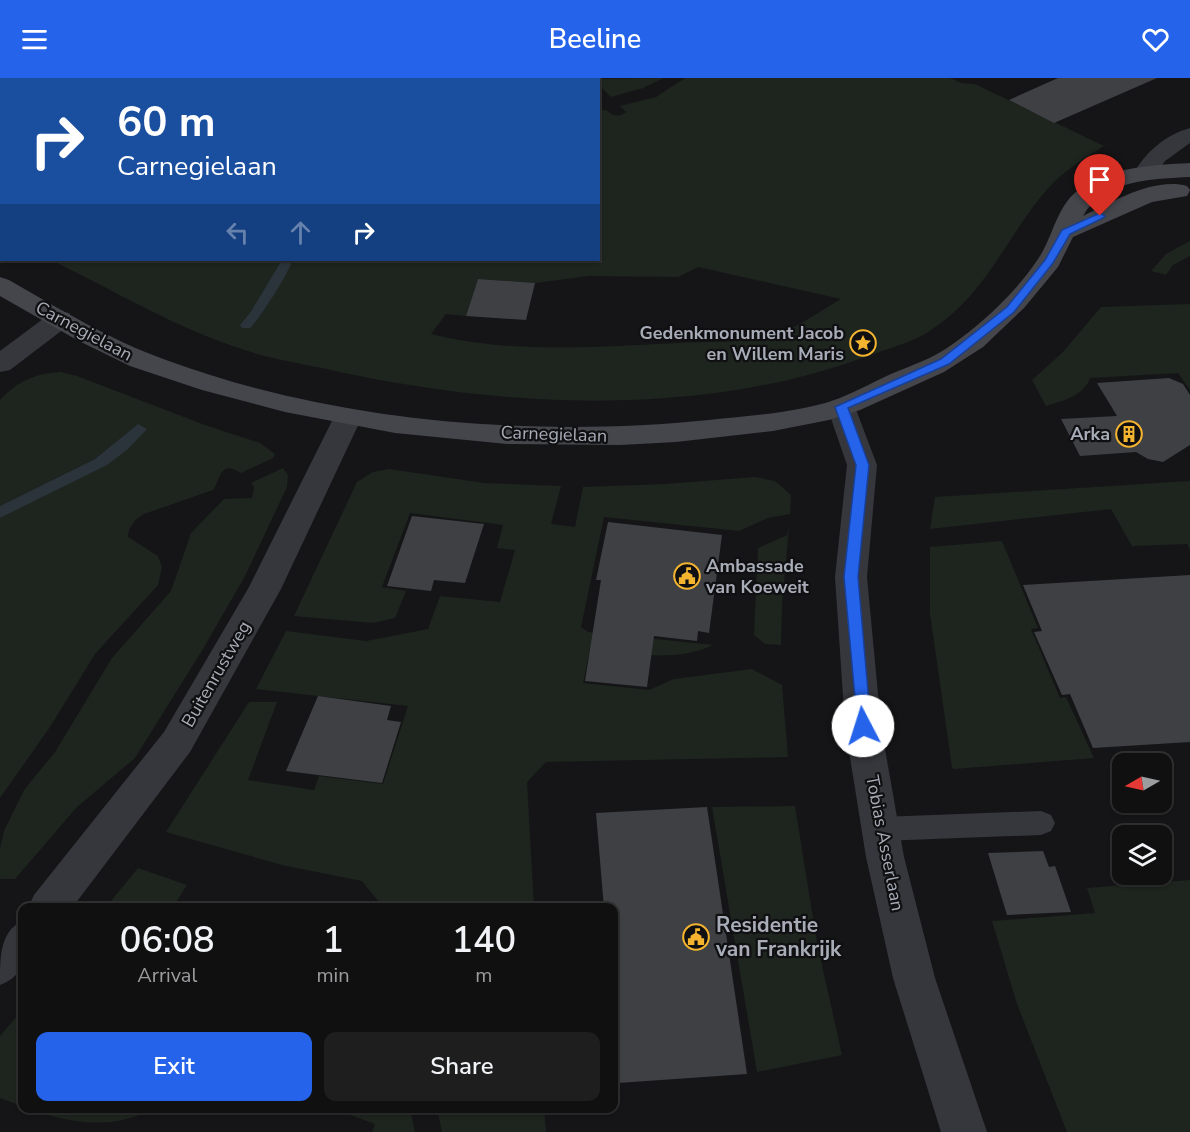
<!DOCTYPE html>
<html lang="en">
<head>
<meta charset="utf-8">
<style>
  body { margin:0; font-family:"Nunito Sans",sans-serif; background:#1e1e1f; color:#f1f3f6; height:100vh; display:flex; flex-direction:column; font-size:22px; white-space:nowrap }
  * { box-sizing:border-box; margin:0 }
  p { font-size:20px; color:#9c9d9f }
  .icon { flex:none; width:33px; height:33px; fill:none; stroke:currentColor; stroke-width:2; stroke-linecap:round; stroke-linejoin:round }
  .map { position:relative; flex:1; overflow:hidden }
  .drawer { position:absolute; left:18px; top:825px; width:600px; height:210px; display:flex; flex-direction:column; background:#101011; border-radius:12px; box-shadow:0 2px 4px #0004,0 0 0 2px #303031 }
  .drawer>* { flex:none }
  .top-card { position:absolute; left:0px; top:0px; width:600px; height:183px; box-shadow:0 2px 4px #0004,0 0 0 2px #303031; background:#1a4fa0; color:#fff; overflow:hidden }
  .needle { width:39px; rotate:261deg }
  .tools { position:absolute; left:1112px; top:675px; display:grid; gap:12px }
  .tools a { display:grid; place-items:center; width:60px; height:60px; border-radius:12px; background:#101011; box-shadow:0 2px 4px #0004,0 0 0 2px #303031; font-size:30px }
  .pin { position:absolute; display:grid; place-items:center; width:51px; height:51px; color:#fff; margin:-62px -26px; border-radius:50% 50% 50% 0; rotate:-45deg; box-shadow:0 0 6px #0007 }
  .pin .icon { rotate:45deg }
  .me { position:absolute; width:66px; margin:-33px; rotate:355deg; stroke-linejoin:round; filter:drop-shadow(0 0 4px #0008) }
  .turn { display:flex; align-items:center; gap:21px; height:126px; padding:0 18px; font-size:27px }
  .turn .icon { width:78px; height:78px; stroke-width:2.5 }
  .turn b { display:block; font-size:42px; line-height:51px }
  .lanes { display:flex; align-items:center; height:57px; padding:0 18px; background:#0003; justify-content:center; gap:30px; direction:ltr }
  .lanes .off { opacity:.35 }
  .eta { display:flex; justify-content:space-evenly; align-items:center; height:102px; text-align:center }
  .eta b { font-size:36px; font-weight:600; line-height:42px }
  .action { display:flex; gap:12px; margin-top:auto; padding:12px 18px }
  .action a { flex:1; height:69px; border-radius:12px; background:#2563eb; color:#fff; font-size:24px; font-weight:600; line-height:69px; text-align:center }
  .action a+a { background:#1e1e1f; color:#f1f3f6 }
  header { display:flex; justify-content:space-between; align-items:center; height:78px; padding:0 18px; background:#2563eb; color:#fff; font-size:27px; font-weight:600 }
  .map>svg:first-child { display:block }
</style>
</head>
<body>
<header><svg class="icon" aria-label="menu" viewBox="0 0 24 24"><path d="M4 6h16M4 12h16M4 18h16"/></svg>Beeline<svg class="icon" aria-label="heart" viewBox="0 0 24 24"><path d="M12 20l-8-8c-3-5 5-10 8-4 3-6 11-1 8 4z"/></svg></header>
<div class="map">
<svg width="1190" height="1054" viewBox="0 0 1190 1054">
  <rect width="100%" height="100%" fill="#151517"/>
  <!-- green -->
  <path fill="#1d251e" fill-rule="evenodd" d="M664,0L643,10L611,19L599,7L598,2L592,1Z
    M685,0H950L961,5L975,6L1104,68C1086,79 1067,91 1052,106C1005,157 988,219 923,257C907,266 886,271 868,278C698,341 497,330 322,290C298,285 272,281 248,273C179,252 115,213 51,182H598L599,33L606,32C612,38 619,40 626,34L620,28L656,19ZM698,189L841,221C822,232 792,253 772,258C742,265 707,263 677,265C596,269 511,276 431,256L446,236L466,238L478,201L535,205L589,198L678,199Z
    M1190,163V178L1173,187L1166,197L1151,193L1166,176Z
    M1190,226V312L1178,295L1090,300C1084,318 1062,323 1046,328L1032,302L1063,274L1101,229Z
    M60,294L77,298L205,347L260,365L275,376L273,380L241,395C219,380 220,404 213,412L144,436C135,441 128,449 128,459L158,478L162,489L158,507L95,576L50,649L0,720V440L104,387L138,346L95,381L0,428V322C18,303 34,296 60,294Z
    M283,390L288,397L287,409L245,498L203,571L135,680L77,729L15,801H0V770L4,753L24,712L55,674L112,580L171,513L191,455L224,421L252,420L254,409L251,405Z
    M389,391L484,405L561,408L551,446L575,449L583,409L665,406L755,399L775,403L791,417L790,436L768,440L739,453L604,439L581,549L588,554L713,567C676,585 629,575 590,571L583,605L649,612L674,601L752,591L782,607L788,679L546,684L527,704L534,829H383L362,803L282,787L166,754L249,624H277L248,702L314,712L319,698L383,706L408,628L256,611L286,553L366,563L428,551L440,518L500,524L515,472L497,470L503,447L410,435L382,509L406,513L395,540L373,545L294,538L357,404L373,394Z
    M1190,403V472L1187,466L1132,468L1111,431L930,451L935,419Z
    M789,448L782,527L781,567L765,566L754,557L758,470L787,457Z
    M1002,463L1038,550L1031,551L1060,620L1066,619L1094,680L954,691L952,689L930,536V469Z
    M795,728L817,865L842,977L757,994L712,729Z
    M138,790L187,807L173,829H106Z
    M1190,802V1054H1067L1017,926L992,843L1095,835L1087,810Z
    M19,936L22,937V1028L0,1020V958Z
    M29,1031H147L146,1034C109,1052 65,1044 29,1031Z
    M334,1031H410L415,1054H372L375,1046Z
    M437,1031H544L546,1054H442Z"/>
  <!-- water -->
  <path fill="#2b343b" d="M138,346L147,351L128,371L107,387L0,440V428L95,381Z"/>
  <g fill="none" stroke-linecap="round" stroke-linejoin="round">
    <!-- stream -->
    <path fill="#2b343b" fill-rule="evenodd" d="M282,182H292C291,192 259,242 250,250H242L240,247L250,235Z"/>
  </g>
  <!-- building -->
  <path fill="#3f4044" d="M1058,0H1157L1054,45L1009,22Z
    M478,201L535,205L526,242L466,238Z
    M1169,300L1183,306L1190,317V367L1163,384L1148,381L1136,374L1080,378L1061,341L1117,338L1097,305Z
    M412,438L484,446L465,505L434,502L431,513L387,508Z
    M608,444L722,457L709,555L698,553L697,563L654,558L647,609L585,603L601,502H596Z
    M1190,497V664L1093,670L1070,616L1062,617L1034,554L1042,553L1023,507Z
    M318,618L391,628L387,642L401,644L382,705L286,693Z
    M707,729L747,996L618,1005L614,949V830H604L596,735Z
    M1043,773L1049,789L1055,788L1071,834L1007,837L988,775Z"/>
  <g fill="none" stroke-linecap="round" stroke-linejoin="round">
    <!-- service -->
    <path fill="#36373c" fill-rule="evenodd" d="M1041,733L1051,737L1055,745L1051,753L1041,757L881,763L871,759L867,751L871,743L881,739Z"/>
    <!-- minor -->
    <path fill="#36373c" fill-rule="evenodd" d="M60,233L69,235L73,241L69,247L10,292L0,294V273L51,235Z
      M841,320L851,323L855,329L877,387L867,499L881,648L904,779L935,900L987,1054H941L893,900L866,779L845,648L835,499L847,387L827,329L831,323Z
      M348,330L358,333L362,339L281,511L190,674L72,830H28L34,817L164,654L249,509L334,339L338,333Z
      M22,843C25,871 30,896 0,907C0,878 0,854 22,843Z"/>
    <!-- tertiary -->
    <path fill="#36373c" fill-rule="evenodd" d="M1190,50V65L1165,83L1152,101H1136L1133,96C1146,74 1165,57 1190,50Z"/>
    <!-- secondary -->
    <path fill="#44464c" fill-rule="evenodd" d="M1190,85V99C1154,101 1103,101 1083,138C1113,124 1153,99 1187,108L1190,112L1187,118L1152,124L1073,159L1058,189L1024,230L983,269L944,294L860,332L829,342L773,353L676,364L620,367L507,366L395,355L285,334L202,312L130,288L77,262L0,218V199L9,202C60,231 110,262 166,282C334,344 532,360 709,342C749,338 793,335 832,323C852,316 871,305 891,296C912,287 932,281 950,268C983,245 1016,214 1038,181C1053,159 1056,130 1077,113C1107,89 1153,87 1190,85Z"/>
  </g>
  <!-- route -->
  <path fill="#2563eb" stroke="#184099" stroke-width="1.5" d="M1100,135L1105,138L1103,140L1070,156L1053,185L1014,234L949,286L848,330L869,387L858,499L871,648L868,652H858L844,499L856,387L835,329L941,281L1007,229L1045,182L1062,152Z"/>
  <!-- icons -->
  <defs>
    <g id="sight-ring" transform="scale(1.35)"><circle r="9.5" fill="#101012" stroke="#f4b430" stroke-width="1.5"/><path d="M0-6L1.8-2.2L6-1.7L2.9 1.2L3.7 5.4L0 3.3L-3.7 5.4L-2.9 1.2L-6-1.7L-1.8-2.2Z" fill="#f4b430"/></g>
    <g id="building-ring" transform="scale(1.35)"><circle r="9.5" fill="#101012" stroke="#f4b430" stroke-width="1.5"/><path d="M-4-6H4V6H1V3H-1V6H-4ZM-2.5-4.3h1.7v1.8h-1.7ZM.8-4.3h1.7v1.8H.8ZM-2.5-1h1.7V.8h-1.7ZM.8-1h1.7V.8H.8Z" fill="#f4b430"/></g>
    <g id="civic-ring" transform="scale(1.35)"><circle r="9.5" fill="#101012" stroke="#f4b430" stroke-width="1.5"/><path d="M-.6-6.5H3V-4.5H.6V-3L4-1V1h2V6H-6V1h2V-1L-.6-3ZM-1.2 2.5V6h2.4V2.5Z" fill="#f4b430"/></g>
  </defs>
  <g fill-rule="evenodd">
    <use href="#sight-ring" x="863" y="265"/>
    <use href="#building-ring" x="1129" y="356"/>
    <use href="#civic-ring" x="687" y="498"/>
    <use href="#civic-ring" x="696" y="859"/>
  </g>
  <g text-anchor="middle" stroke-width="4.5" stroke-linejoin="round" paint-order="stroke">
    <!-- street labels -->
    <g font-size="18" fill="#a7acb7" stroke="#101012">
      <text transform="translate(84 253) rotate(28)" y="6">Carnegielaan</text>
      <text transform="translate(554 356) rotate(2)" y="6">Carnegielaan</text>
      <text transform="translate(216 596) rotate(-60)" y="6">Buitenrustweg</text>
      <text transform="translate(885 765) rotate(79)" y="6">Tobias Asserlaan</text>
    </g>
    <!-- poi labels -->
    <g font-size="18" font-weight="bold" fill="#a7acb7" stroke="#101012" text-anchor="end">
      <text x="844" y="261">Gedenkmonument Jacob<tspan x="844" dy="21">en Willem Maris</tspan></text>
      <text x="1110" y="362">Arka</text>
      <text x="706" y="494" text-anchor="start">Ambassade<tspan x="706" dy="21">van Koeweit</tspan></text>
    </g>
    <!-- near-poi labels -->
    <g font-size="21" font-weight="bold" fill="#a7acb7" stroke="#101012" text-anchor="start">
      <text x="716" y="854">Residentie<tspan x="716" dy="24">van Frankrijk</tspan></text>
    </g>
  </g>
</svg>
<div class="tools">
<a><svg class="needle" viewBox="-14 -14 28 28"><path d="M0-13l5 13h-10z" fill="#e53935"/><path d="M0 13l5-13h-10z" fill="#9c9d9f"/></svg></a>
<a><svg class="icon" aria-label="layers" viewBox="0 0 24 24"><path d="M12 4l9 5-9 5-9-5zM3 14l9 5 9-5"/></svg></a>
</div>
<div class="pin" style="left:1100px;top:138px;background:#d93025"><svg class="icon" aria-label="arrive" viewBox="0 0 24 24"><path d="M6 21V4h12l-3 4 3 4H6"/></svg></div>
<svg class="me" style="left:863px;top:648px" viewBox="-20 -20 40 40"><circle r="19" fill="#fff"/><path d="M0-13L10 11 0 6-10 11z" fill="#2563eb"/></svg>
<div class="top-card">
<div class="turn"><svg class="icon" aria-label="right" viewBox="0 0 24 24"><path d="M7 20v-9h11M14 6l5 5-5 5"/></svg><div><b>60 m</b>Carnegielaan</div></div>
<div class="lanes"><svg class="icon off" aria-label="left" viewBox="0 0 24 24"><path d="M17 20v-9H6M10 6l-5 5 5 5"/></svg><svg class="icon off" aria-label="ahead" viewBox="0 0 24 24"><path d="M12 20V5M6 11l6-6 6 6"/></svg><svg class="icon" aria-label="right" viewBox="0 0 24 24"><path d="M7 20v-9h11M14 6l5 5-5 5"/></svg></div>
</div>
<section class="drawer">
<div class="eta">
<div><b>06:08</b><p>Arrival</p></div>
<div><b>1</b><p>min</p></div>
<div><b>140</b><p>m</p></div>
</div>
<div class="action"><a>Exit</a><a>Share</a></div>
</section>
</div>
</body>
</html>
